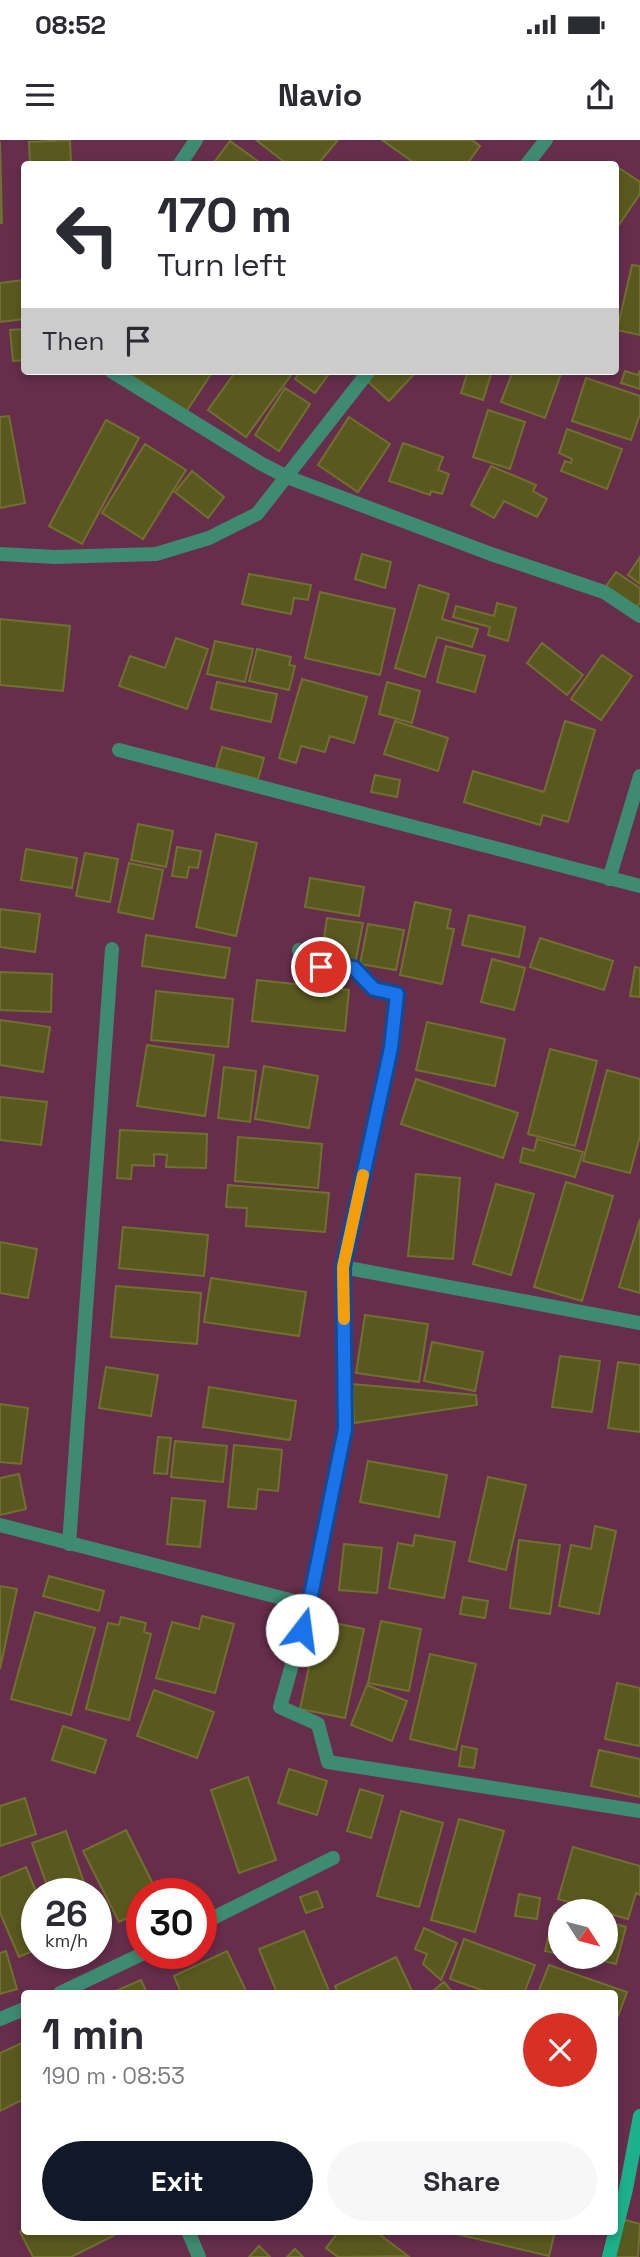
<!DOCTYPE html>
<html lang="en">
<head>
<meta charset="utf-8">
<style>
  body { margin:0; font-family:"Space Grotesk",sans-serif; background:#f7f7f7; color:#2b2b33; height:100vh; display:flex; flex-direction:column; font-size:26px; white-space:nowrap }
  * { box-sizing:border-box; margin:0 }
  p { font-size:23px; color:#7c7c81 }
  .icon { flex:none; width:38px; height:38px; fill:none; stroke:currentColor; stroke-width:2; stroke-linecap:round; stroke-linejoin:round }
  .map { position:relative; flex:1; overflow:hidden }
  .panel { position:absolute; left:21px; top:1850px; width:597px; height:245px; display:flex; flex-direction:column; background:#fff; border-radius:7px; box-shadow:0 4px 10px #0003 }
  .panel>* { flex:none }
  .top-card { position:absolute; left:21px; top:21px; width:598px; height:214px; border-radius:7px; box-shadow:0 4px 10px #0003; background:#fff; color:#2b2b33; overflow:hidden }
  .needle { width:46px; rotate:126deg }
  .fabs { position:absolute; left:548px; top:1759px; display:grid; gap:14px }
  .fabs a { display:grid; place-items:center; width:70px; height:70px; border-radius:50%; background:#fff; box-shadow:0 4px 10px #0003; font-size:35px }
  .speed { position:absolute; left:21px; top:1738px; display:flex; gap:14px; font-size:35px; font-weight:700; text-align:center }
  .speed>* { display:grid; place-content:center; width:91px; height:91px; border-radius:50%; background:#fff; box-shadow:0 4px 10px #0003; line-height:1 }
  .speed small { font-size:18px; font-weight:400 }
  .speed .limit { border:10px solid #d22; background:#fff; color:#111 }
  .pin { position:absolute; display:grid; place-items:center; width:60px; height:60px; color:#fff; margin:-30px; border:4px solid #fff; border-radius:50%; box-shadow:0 2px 7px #0007 }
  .me { position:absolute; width:77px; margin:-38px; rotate:15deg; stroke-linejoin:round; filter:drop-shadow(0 0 5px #0008) }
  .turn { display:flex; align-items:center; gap:24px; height:147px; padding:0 21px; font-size:32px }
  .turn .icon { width:91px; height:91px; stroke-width:2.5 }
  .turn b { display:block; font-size:49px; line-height:60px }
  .then { display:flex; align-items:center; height:66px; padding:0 21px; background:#0003; gap:14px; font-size:26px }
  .round { display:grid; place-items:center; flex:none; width:74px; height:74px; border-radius:37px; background:#f7f7f7 }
  .overview { display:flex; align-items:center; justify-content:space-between; height:119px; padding:0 21px }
  h1 { font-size:42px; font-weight:700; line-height:52px }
  .primary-button { display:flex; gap:14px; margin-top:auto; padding:14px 21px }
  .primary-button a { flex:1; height:80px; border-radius:42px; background:#111827; color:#fff; font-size:28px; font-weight:700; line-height:80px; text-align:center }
  .primary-button a+a { background:#f7f7f7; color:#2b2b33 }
  .status { display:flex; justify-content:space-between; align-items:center; height:49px; padding:0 35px; background:#fff; direction:ltr }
  .status svg { height:19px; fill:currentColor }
  header { display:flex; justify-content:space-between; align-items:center; height:91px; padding:0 21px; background:#fff; font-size:32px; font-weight:700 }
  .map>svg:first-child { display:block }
</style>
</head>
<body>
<div class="status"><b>08:52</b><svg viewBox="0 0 49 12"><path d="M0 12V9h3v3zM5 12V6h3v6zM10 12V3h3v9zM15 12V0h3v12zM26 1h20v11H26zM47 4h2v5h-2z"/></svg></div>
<header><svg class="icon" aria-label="menu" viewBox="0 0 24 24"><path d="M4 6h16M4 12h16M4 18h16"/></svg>Navio<svg class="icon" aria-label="share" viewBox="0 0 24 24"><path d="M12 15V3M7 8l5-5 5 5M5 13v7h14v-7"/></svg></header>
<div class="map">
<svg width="640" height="2117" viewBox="0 0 640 2117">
  <rect width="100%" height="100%" fill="#662e4b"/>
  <!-- building -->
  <path fill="#59591f" stroke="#70712e" stroke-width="2" d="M70,0L71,24H30L29,2Z
    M256,0H338L318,24H287Z
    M382,0H472L480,6L467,24H416Z
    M230,1L259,22L258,24H213Z
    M0,2L2,83H0Z
    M616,26L640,42V54L616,89Z
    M632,125L640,126V195L617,190Z
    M24,140V179L0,182V143Z
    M24,189V220L13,221L10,190Z
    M640,230V249L621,243L625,231L638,235Z
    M125,231H213L186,272Z
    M236,231H294L246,297L208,270Z
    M301,231H331L315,253L295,239Z
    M371,231H417L389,261L364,238Z
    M468,231H492L483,260L461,253Z
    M513,231H562L545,278L501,262Z
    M586,238L640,256V274L631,300L572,281Z
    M285,248L310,264L279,311L255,295Z
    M488,270L525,282L510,329L473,317Z
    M9,276L25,363L0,368V277Z
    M349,277L390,304L358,352L318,325Z
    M106,280L139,298L82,404L49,386Z
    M567,289L622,309L607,349L561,331L565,321L571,323L572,319L559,313Z
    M403,303L443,317L438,330L449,334L442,354L431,351L430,355L389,341Z
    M145,304L186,330L143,399L102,373Z
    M491,326L536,345L533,351L547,359L537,377L504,361L494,378L471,365Z
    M192,331L224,357L208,378L175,352Z
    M362,414L391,422L385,448L355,439Z
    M640,417V444L628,435Z
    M616,432L640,448V463L635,470L604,449Z
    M249,434L311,445L308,460L294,458L291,474L242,464Z
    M419,445L449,454L442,479L478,489L472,507L437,497L425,537L395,528Z
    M320,452L395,469L380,535L305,518Z
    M497,463L516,468L508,501L488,495L490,487L453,477L456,466L494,476Z
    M0,479L70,486L63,551L0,545Z
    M176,498L208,509L187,569L119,546L130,516L165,528Z
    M215,501L253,509L245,542L207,534Z
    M542,503L583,535L567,555L527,523Z
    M446,506L485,516L475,552L437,542Z
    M257,509L291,517L289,525L295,526L289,550L249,541Z
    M602,515L632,536L601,580L571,559Z
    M302,539L367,557L354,603L330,596L325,612L301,606L296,623L279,618Z
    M217,542L277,554L271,582L211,569Z
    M387,542L420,551L412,583L379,574Z
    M395,581L448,598L438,631L384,614Z
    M565,581L595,590L568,682L543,675L540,685L464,662L473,631L544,652Z
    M222,607L264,618L258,639L216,628Z
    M375,635L400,640L397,657L371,652Z
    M138,684L173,691L166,727L131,720Z
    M216,694L257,703L236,796L196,787Z
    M177,707L201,711L198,728L189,727L187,738L172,736Z
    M26,709L77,718L72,748L21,740Z
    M85,713L118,719L110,762L76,756Z
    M129,723L163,730L153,779L118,772Z
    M310,738L364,747L359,776L305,767Z
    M415,762L451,770L447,788L454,789L442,844L400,835Z
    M0,769L40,774L35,812L0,807Z
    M469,775L525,787L519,817L462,805Z
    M327,778L363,783L355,824L321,818Z
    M368,784L404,790L396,830L360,824Z
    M146,795L230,808L225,838L142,826Z
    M540,798L613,821L604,850L530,827Z
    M492,819L525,828L514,870L481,862Z
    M635,827L640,828V857L630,856Z
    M0,832L52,834L51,872L0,870Z
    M257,840L349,850L345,891L252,881Z
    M156,851L233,859L228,907L151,900Z
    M0,880L50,887L43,932L0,925Z
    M427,882L505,899L495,946L416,930Z
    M147,905L214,915L205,976L137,966Z
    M550,909L597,921L575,1006L528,994Z
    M264,926L318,936L309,988L255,979Z
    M224,927L256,931L250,982L218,978Z
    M607,930L640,939V996L630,1033L583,1021Z
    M416,939L518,973L503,1018L401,984Z
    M0,957L47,962L41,1005L0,1000Z
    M120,990L207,994L206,1028L166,1027L167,1015L154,1014V1026L132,1025L131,1039L117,1038Z
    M238,997L322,1004L318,1048L235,1041Z
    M537,999L583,1012L575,1037L520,1022L523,1008L534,1011Z
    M416,1034L460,1038L453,1119L408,1116Z
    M566,1042L613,1056L582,1161L534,1147Z
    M496,1044L534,1054L511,1135L473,1124Z
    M228,1045L329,1053L325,1092L246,1086L247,1068L226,1067Z
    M640,1079V1153L619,1147Z
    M123,1087L208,1095L204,1136L119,1128Z
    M0,1102L37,1109L28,1158L0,1153Z
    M211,1138L306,1152L299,1196L204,1182Z
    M116,1146L201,1153L197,1204L111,1197Z
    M365,1175L428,1184L419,1242L356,1233Z
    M432,1202L483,1212L475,1251L424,1241Z
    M560,1216L600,1221L592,1272L552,1267Z
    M618,1222L640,1225V1292L608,1288Z
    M106,1227L158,1235L151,1276L99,1268Z
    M352,1244L476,1255L477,1265L354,1283Z
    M209,1247L296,1261L290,1300L203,1287Z
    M0,1264L28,1268L21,1324L0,1322Z
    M158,1297L171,1298L167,1334L154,1333Z
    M175,1301L227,1306L223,1342L171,1337Z
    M234,1305L282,1310L278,1351L258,1349L256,1369L228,1367Z
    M368,1321L447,1335L439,1377L360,1362Z
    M19,1334L26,1369L0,1375V1338Z
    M488,1337L526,1345L506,1430L469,1421Z
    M172,1358L205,1361L200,1407L167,1404Z
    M595,1386L616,1391L599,1474L559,1466L571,1405L591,1409Z
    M415,1395L455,1402L444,1458L389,1448L398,1403L413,1406Z
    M519,1400L560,1405L550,1474L510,1468Z
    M344,1404L382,1408L377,1453L339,1450Z
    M49,1436L104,1451L99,1471L43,1456Z
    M0,1446L17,1449L0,1529Z
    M463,1457L488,1461L485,1478L460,1474Z
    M35,1472L95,1488L71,1575L11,1559Z
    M202,1476L234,1484L215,1553L156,1538L172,1482L199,1489Z
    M121,1477L146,1483L144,1492L151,1494L129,1580L86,1569L108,1483L119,1485Z
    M319,1480L364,1489L345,1578L300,1569Z
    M381,1481L421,1489L409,1551L368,1543Z
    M430,1514L476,1524L456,1610L410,1599Z
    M617,1543L640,1548V1606L605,1599Z
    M367,1545L407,1561L392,1601L351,1585Z
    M154,1550L214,1572L197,1618L137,1596Z
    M63,1586L106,1600L95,1633L52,1620Z
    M462,1606L477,1609L474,1628L459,1626Z
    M599,1610L640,1619V1657L591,1646Z
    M289,1629L327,1641L317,1675L278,1663Z
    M248,1637L276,1720L239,1733L211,1650Z
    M360,1649L383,1656L371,1698L347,1691Z
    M25,1658L36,1694L0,1706V1666Z
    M401,1671L443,1683L419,1767L377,1756Z
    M459,1679L504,1691L475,1792L431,1780Z
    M126,1690L158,1754H142V1771L119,1782L83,1711Z
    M66,1691L88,1754H50L32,1703Z
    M573,1707L640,1726V1755L636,1753L628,1779L558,1759Z
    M26,1727L37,1754V1809L19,1817L0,1773V1738Z
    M317,1751L323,1767L306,1773L300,1757Z
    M519,1754L540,1758L537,1779L515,1776Z
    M554,1773L560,1775V1814L545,1811Z
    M606,1781L626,1787L616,1824L596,1819L597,1816H606Z
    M424,1788L457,1803L441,1840L423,1824L427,1814L415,1809Z
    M304,1791L330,1853H277L259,1809Z
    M464,1799L535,1825L524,1853H490L450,1839Z
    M6,1811L17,1849L0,1854V1813Z
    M227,1811L247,1853H181L174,1836Z
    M569,1816H593L592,1821Z
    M396,1817L413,1853H338L335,1846Z
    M549,1825L627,1852L614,1887V1853H538Z
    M141,1840L147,1853H111Z
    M444,1842L453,1853H430Z
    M24,1902V1959L0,1971V1913Z
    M622,2079L640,2084L638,2117H611Z
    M24,2090V2091H123L71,2117H33L20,2092Z
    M339,2091H375L408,2116L338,2117L326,2108Z
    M444,2091H555L549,2116Z
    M259,2106L270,2117H249Z
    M295,2109L303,2117H287Z"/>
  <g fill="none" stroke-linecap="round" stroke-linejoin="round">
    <!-- street -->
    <path stroke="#3e8b72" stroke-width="14" d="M180,24L196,0
      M527,24L546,0
      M111,231L260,323L287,337L491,414L604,452L640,476
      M0,414L55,417L156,414L209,398L257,374L369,231
      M119,610L640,746
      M609,739L640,636
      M299,810L321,827L354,829L374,849L397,854L391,908L343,1127L345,1289L309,1465L280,1567L318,1584L328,1622L640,1671
      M343,1127L640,1183
      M0,1385L309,1465
      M69,1404L112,809
      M201,1784L333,1718
      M60,1853L144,1813
      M0,1879L24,1869
      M188,2091L199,2117"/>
    <!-- secondary -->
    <path stroke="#1cb18a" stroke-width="14" d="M609,2117L626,2049L640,1976"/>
  </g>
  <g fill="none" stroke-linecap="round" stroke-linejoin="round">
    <!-- route casing -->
    <g stroke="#114b97" stroke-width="18">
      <path id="route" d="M302,1490L309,1465L345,1289L343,1127L391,908L397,854L374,849L354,828L321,827"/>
    </g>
    <!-- route -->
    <use href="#route" stroke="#1a73e8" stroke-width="12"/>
    <!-- slow -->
    <path stroke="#f59e0b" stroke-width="12" d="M344,1179L343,1127L363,1035"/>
  </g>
</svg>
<div class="fabs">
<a><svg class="needle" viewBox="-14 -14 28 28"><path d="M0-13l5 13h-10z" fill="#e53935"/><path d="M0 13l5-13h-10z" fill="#7c7c81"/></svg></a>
</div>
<div class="speed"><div>26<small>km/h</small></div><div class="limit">30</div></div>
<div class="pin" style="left:321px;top:827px;background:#d93025"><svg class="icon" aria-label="arrive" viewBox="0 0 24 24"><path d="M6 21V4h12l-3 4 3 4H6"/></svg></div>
<svg class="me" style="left:302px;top:1490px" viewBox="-20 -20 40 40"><circle r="19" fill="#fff"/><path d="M0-13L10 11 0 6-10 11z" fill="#1a73e8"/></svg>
<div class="top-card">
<div class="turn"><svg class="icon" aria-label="left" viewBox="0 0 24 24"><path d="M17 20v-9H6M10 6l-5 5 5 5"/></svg><div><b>170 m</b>Turn left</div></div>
<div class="then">Then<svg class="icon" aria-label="arrive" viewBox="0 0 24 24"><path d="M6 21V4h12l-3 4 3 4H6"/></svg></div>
</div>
<section class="panel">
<div class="overview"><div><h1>1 min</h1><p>190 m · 08:53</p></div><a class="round" style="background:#d93025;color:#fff"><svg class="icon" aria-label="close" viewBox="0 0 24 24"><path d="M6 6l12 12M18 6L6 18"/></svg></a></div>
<div class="primary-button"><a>Exit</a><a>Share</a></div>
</section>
</div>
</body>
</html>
